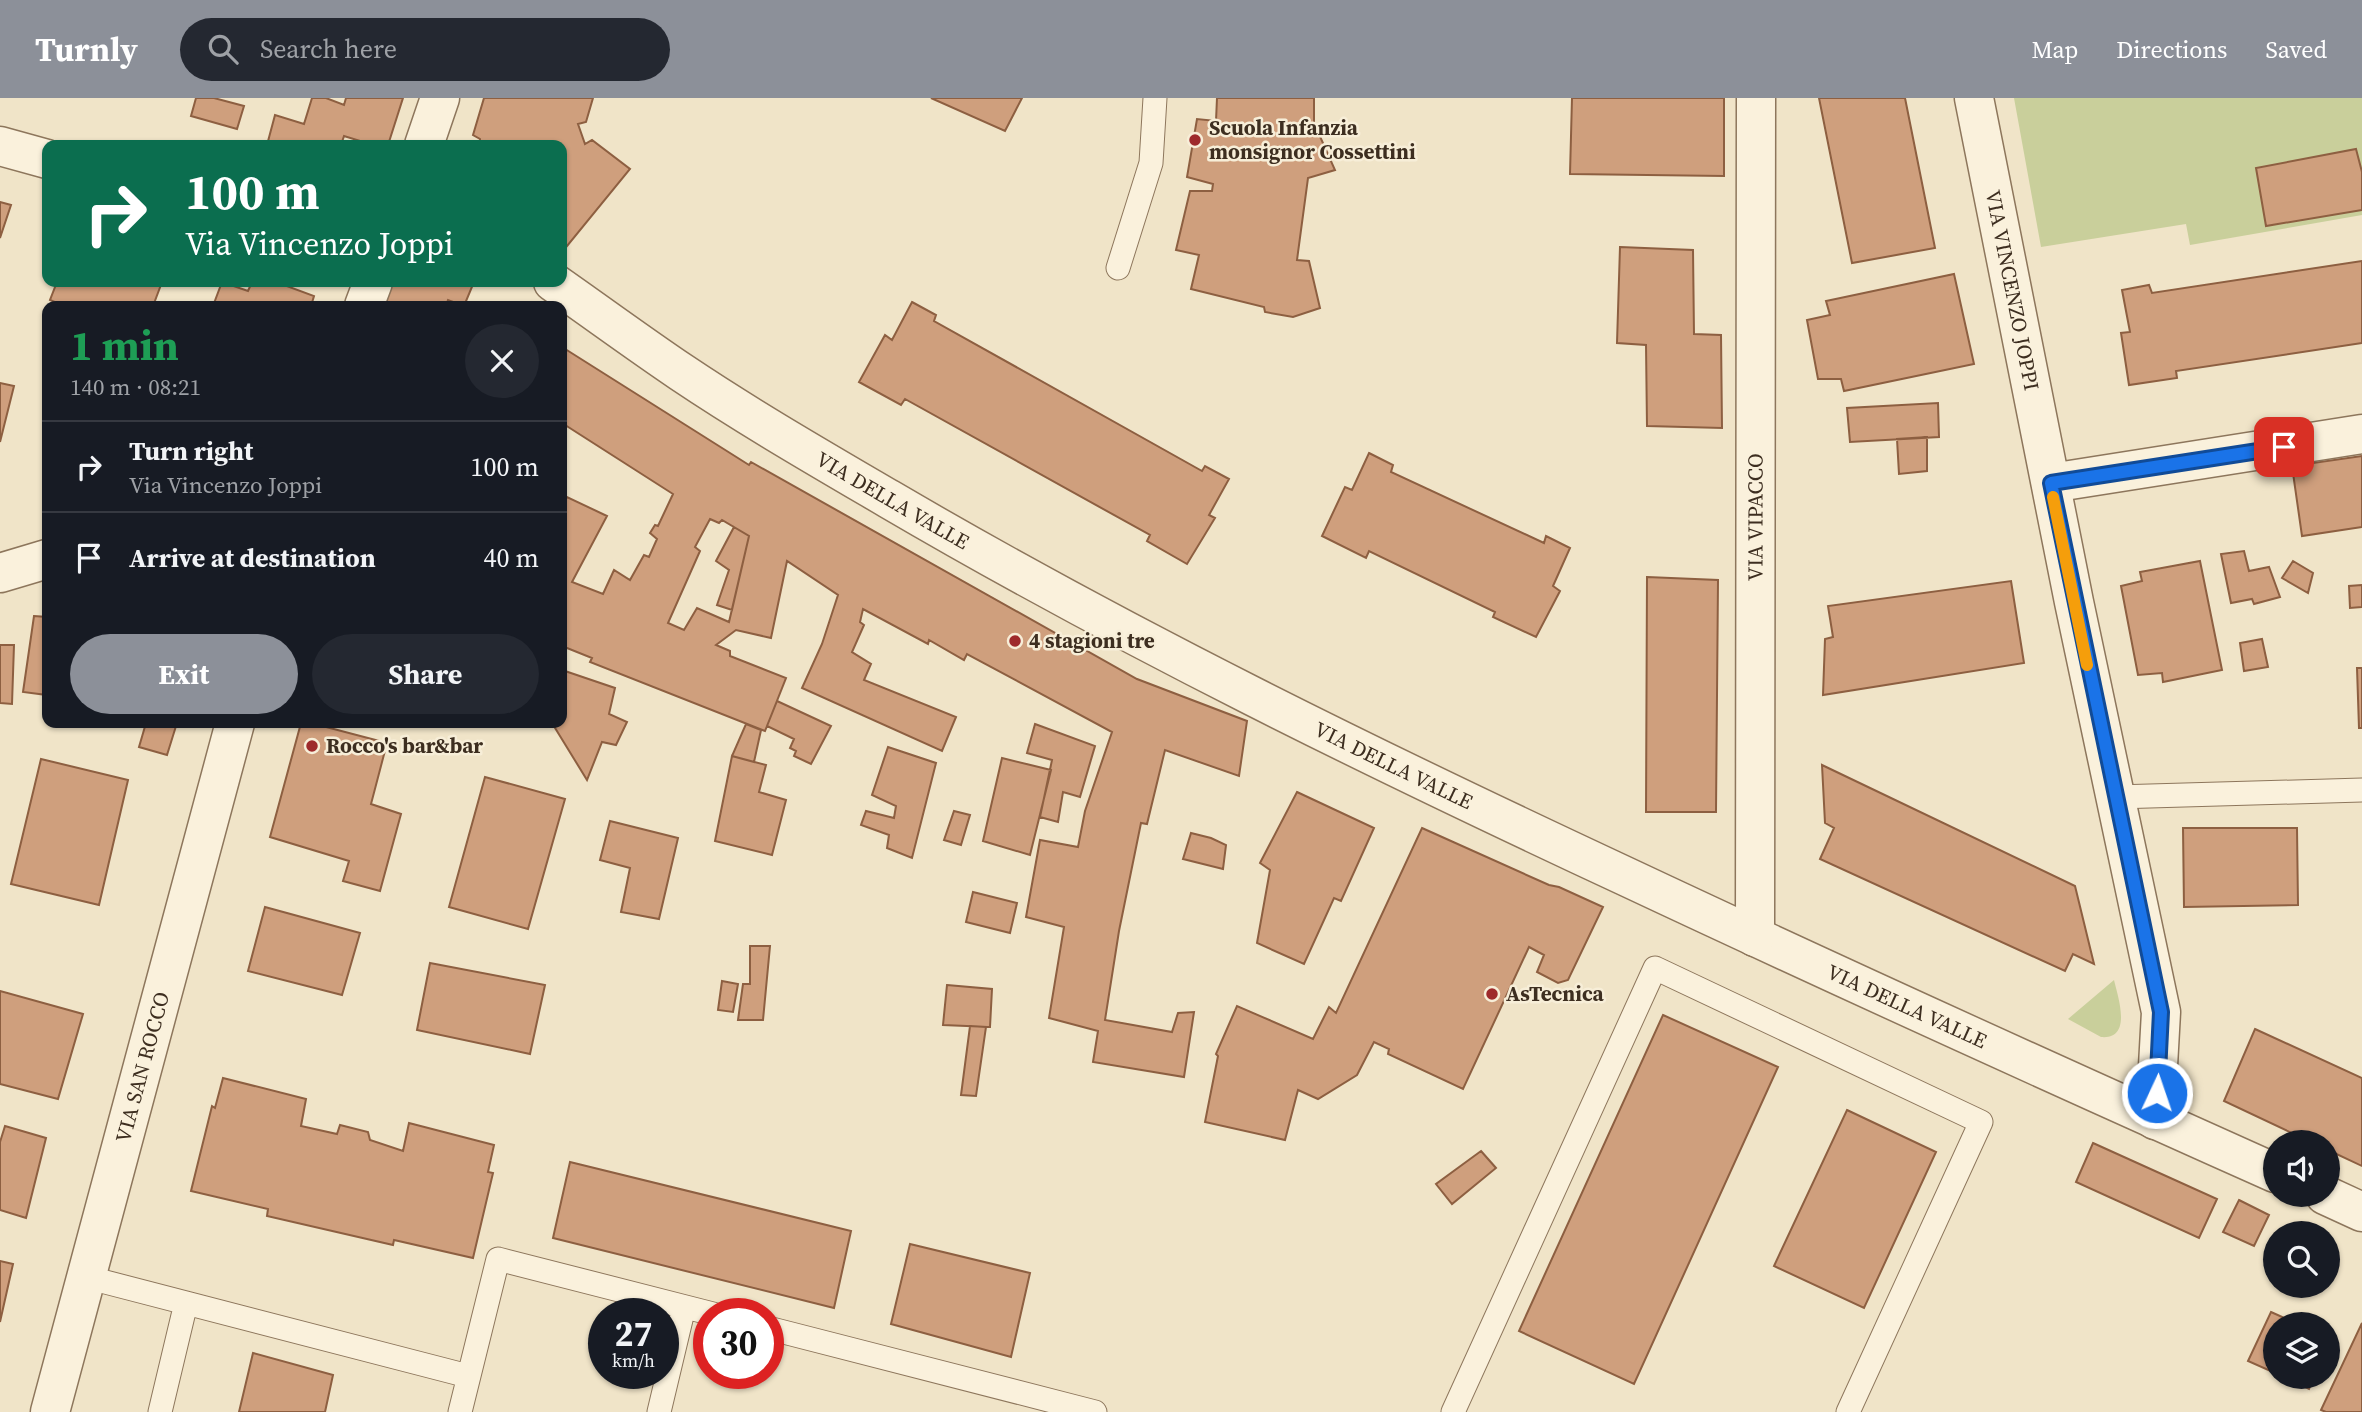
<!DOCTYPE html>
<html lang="en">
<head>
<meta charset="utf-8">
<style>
  body { margin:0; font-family:"Source Serif 4",serif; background:#242831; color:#f1f3f6; height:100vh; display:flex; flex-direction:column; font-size:26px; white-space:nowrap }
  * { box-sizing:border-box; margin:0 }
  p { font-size:23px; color:#9ea1a6 }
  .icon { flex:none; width:38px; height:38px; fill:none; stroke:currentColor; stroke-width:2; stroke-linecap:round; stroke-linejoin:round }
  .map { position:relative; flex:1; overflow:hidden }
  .sheet { position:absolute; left:42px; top:203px; width:525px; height:427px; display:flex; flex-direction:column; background:#171b24; border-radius:14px; box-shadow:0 2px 5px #0004 }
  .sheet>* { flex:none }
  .top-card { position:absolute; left:42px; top:42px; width:525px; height:147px; border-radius:14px; box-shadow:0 2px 5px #0004; background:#0b6e4f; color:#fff; overflow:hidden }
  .controls { position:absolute; left:2263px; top:1032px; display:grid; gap:14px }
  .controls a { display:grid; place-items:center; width:77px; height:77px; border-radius:50%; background:#171b24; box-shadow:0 2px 5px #0004; font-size:35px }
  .speed { position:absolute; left:588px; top:1200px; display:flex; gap:14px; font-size:35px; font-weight:700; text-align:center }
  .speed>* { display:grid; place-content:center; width:91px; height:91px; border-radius:50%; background:#171b24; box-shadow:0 2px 5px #0004; line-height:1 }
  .speed small { font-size:18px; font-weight:400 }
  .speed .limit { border:10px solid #d22; background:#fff; color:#111 }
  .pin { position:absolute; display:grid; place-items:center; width:60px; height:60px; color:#fff; margin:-30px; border-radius:14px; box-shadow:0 4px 10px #0006 }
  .me { position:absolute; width:77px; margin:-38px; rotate:3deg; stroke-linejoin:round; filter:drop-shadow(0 0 5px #0008) }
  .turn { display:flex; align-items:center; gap:24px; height:147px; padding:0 28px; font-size:32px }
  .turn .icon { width:91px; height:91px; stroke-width:2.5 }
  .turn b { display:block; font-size:49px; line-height:60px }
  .round { display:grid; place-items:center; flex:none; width:74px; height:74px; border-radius:37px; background:#242831 }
  .overview { display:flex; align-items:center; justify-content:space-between; height:119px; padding:0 28px }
  h1 { font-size:42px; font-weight:700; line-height:52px; color:#1e9e55 }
  .button { display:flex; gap:14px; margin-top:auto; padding:14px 28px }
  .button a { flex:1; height:80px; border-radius:42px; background:#8c9099; color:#fff; font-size:28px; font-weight:700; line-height:80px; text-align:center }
  .button a+a { background:#242831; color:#f1f3f6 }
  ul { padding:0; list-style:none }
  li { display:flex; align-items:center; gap:21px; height:91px; padding:0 28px; border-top:2px solid #363941 }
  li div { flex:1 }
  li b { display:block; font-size:26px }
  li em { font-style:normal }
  header { display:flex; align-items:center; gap:42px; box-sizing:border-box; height:98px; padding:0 35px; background:#8c9099; color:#fff }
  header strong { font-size:33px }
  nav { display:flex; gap:38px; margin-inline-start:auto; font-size:24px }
  .search { width:490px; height:63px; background:#242831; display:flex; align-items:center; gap:18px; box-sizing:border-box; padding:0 24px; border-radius:38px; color:#9ea1a6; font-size:26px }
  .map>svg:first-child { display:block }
</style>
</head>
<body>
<header>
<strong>Turnly</strong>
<div class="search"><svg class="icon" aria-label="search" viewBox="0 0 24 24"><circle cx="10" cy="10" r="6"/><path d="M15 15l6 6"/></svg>Search here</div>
<nav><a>Map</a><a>Directions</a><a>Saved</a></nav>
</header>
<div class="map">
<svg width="2362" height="1314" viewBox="0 0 2362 1314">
  <rect width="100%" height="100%" fill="#f0e4c8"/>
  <!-- green -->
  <path fill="#c9cf9b" d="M2014,0H2362V117L2190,147L2186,126L2041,149Z
    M2114,882C2118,899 2133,942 2101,939L2068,921Z"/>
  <!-- building -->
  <path fill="#cf9f7d" stroke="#8d5f41" stroke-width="2" fill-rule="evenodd" d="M196,0H214L244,8L237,31L191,18Z
    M312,0H326L344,7L346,0H403L388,47H373L344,38L341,47H267L275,17L304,26Z
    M484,0H593L586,24L578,26L585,46L592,42L630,71L563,153L562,47H480V41L473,37Z
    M931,0H1022L1005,33Z
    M1217,0H1314V25L1335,72L1308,80L1297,162L1309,163L1320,210L1293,219L1265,214L1264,209L1191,191L1199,157L1176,152L1190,93H1212L1213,86L1187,79L1197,21L1216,23Z
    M1572,0H1724V78L1570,76Z
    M1819,0H1905L1935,150L1852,165Z
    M2356,51L2362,74V112L2266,128L2256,70Z
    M0,104L11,107L0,140Z
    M1620,149L1693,152L1694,236L1721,237L1722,330L1647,328L1646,247L1617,245Z
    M2362,163V245L2176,273L2177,280L2129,287L2121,235L2130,234L2122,192L2149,187L2152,195Z
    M1954,176L1974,266L1844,293L1841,281H1818L1807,222L1830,217L1826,203Z
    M57,184H162L153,208H64L50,202Z
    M222,184L248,193L252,184H276L314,198L311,208H213Z
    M390,184H474L464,208L448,202L446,208H382Z
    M912,204L936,217L934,223L1202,373L1205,368L1229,381L1209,417L1215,420L1187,466L1147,443L1150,437L905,301L901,307L859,284L885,237L892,242Z
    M562,249L749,367L751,364L1137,581L1247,623L1239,678L1165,652L1147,726L1141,725L1119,833L1105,922L1172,934L1178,915L1194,914L1184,979L1093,964L1098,933L1049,920L1064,829L1026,819L1040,742L1078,749L1085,713L1112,634L967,556L964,562L929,542L928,546L863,511L860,524L864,527L852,554L871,566L864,582L956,619L942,653L802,590L822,546L838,497L787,463L771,540L736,532L716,547L730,553V558L786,580L765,633L590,564L592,560L562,548V409L567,399L607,418L572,484L603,496L614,472L630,482L644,457L649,459L657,441L650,435L655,427L658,428L673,396L562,325ZM710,421L719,425L722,422L749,438L729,524L697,510L684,532L668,525L700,453L695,449Z
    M0,285L14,288L0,344Z
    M1938,305L1939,339L1850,344L1847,310Z
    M1927,339V373L1899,376L1897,341Z
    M1369,355L1393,367L1391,374L1544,445L1546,438L1570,450L1553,488L1560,493L1536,539L1493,519L1495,514L1369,453L1366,460L1322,438L1345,389L1352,392Z
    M2362,358V429L2302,438L2292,368Z
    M734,429L749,438L732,512L717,507L729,472L716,463Z
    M2244,453L2249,473L2269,469L2280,499L2254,506L2252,501L2231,505L2221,456Z
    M2200,463L2222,572L2163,584L2162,575L2138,577L2121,488L2142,483L2140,474Z
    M2293,463L2313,475L2308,495L2282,480Z
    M1647,479L1718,482L1716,714H1646Z
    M2011,483L2024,565L1823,597L1825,541L1833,539L1828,508Z
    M2362,487V509L2350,510L2349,488Z
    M34,518L47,519V597L23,594Z
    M2262,541L2268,569L2244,573L2240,545Z
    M0,547H14L12,606L0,605Z
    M2357,570H2362V630H2359Z
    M562,572L615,590L609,616L627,624L616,647L602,644L587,682L552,625H562Z
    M777,603L831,628L811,666L794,658L796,653L790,650L794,641L767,628Z
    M146,625H164L176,628L167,657L139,649Z
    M301,625H311L387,645L371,706L401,716L380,793L343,783L349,763L270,739Z
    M746,626L761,632L754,664L732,658Z
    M1035,626L1095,648L1080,699L1063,694L1058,724L1040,719L1052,662L1027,655Z
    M888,649L936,665L912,760L887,750L889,737L861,727L866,713L894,720L896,708L872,697Z
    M732,658L766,667L759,694L786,702L772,757L715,743Z
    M1002,660L1051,672L1030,757L983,743Z
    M41,661L128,682L99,807L11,786Z
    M1822,667L2075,788L2094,866L2073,856L2065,873L1820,761L1834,730L1825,725Z
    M485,679L565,701L528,831L449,809Z
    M1297,694L1374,730L1341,803L1334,800L1304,866L1257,845L1270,772L1260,765Z
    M954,713L970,717L961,747L944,742Z
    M610,723L678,740L659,821L621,814L630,770L600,762Z
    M1422,730L1549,787L1559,789L1603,809L1568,882L1558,885L1537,874L1544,857L1529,849L1463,991L1388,956L1389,951L1374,944L1357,977L1318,1001L1298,992L1285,1042L1205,1024L1218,958L1216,956L1237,908L1313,941L1329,909L1336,915Z
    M2183,730H2297L2298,807L2184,809Z
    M1191,735L1211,740L1226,747L1223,771L1183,761Z
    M973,794L1017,805L1010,835L966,824Z
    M265,809L360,835L342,897L248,873Z
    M750,848H770L763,922H738L743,886H750Z
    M430,865L545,887L530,956L417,932Z
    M722,883L738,886L733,914L718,912Z
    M947,887L992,891L990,929L943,927Z
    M0,893L83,916L58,1001L0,986Z
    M1663,917L1778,969L1634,1286L1519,1233Z
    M970,928L986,929L976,998L961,997Z
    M2255,931L2362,980V1068L2328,1052V1045H2313L2224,1003Z
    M223,980L306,1001L301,1028L337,1036L340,1027L368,1034L370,1042L403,1053L409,1025L494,1047L488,1074L493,1075L473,1160L394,1142L393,1147L267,1118L268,1111L191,1093L212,1008L215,1010Z
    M1847,1012L1936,1054L1864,1210L1774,1168Z
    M5,1028L46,1040L26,1120L0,1112V1044Z
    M2093,1045L2217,1101L2199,1140L2076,1084Z
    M1481,1053L1496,1070L1452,1106L1436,1086Z
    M570,1064L851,1133L834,1210L553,1140Z
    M2239,1102L2269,1117L2254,1148L2223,1134Z
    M910,1146L1030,1175L1011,1259L891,1226Z
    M0,1163L13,1166L0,1224Z
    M2271,1214L2300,1227H2275V1275L2248,1263Z
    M2362,1225V1314H2326L2321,1312Z
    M253,1255L333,1277L325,1314H239Z
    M2284,1279H2314L2309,1291Z"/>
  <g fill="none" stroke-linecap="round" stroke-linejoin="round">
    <!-- service casing -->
    <g stroke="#8d765c" stroke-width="25">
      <path id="service" d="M1118,170L1151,65L1155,0
        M2115,699L2362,692
        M86,1179L468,1278
        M768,1230L1095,1314
        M160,1314L186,1205
        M460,1314L498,1161L713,1216
        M659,1314L684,1209
        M1453,1314L1655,870L1981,1024L1848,1314"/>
    </g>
    <!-- minor casing -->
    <g stroke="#8d765c" stroke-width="41">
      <g id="minor">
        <path id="s1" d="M1974,0L2074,504L2161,914L2155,1022"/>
        <path d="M424,47L440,0"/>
        <path d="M0,48L47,61"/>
        <path id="s2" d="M553,184C596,214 638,245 681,274C748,319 819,360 889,401C1128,541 1376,662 1627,779C1842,880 2058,978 2275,1075"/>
        <path d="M364,208L373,184"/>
        <path d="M2051,385L2362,336"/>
        <path d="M0,475L47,461"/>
        <path id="s3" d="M1755,839L1756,0"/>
        <path d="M2325,1097L2362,1114"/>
        <path id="s4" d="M50,1314L235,625"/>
      </g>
    </g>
    <!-- service -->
    <use href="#service" stroke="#faf1dc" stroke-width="23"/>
    <!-- minor -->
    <use href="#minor" stroke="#faf1dc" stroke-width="38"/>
  </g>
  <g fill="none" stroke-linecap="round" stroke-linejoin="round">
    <!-- route casing -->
    <g stroke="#114b97" stroke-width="18">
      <path id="route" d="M2157,995L2161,914L2051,385L2284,349"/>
    </g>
    <!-- route -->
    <use href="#route" stroke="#1a73e8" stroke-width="12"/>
    <!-- slow -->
    <path stroke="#f59e0b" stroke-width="12" d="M2053,399L2087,567"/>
  </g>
  <!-- markers -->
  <g fill="#9e2a2b" stroke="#f7eed8" stroke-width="2.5">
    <circle cx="1195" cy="42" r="7"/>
    <circle cx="1015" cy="543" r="7"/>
    <circle cx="312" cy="648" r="7"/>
    <circle cx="1492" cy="896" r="7"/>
  </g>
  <g text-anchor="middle" stroke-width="5" stroke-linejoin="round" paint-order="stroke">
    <!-- poi labels -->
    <g font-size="21" font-weight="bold" fill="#3d2e20" stroke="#f7eed8" text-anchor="start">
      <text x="1209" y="37">Scuola Infanzia<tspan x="1209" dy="24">monsignor Cossettini</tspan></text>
      <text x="1029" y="550">4 stagioni tre</text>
      <text x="326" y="655">Rocco's bar&amp;bar</text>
      <text x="1506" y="903">AsTecnica</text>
    </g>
    <!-- street labels -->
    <g font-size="21" fill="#3d2e20" stroke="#f7eed8">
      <text dy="7" stroke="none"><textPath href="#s1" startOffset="196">VIA VINCENZO JOPPI</textPath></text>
      <text dy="7" stroke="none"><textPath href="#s2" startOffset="404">VIA DELLA VALLE</textPath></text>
      <text dy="7" stroke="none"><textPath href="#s3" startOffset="420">VIA VIPACCO</textPath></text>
      <text dy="7" stroke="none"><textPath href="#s2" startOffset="971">VIA DELLA VALLE</textPath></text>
      <text dy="7" stroke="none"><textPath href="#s2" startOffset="1538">VIA DELLA VALLE</textPath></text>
      <text dy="7" stroke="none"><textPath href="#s4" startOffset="357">VIA SAN ROCCO</textPath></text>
    </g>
  </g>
</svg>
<div class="controls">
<a><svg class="icon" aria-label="sound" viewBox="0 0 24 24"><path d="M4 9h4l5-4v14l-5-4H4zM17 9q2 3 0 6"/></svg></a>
<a><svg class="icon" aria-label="search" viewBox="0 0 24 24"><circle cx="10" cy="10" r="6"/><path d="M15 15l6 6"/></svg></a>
<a><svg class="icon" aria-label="layers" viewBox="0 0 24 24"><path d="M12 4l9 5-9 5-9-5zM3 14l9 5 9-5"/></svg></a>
</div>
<div class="speed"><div>27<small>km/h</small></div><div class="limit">30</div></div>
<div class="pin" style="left:2284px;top:349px;background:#d93025"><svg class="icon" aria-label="arrive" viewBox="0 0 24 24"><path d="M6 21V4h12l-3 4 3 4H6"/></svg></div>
<svg class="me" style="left:2157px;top:995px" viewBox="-20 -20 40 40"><circle r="17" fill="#1a73e8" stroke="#fff" stroke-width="3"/><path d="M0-11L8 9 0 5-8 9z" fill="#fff"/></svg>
<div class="top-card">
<div class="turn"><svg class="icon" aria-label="right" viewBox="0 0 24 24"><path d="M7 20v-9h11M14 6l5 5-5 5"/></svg><div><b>100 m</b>Via Vincenzo Joppi</div></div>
</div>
<section class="sheet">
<div class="overview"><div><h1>1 min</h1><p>140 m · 08:21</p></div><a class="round"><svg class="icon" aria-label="close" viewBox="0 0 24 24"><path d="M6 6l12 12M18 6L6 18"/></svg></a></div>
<ul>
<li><svg class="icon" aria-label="right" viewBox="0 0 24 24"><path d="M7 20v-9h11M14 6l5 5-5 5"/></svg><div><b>Turn right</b><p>Via Vincenzo Joppi</p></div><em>100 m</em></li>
<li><svg class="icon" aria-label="arrive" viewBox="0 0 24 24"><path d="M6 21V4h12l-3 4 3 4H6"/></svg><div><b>Arrive at destination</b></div><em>40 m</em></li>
</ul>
<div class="button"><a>Exit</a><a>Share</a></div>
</section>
</div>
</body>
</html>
